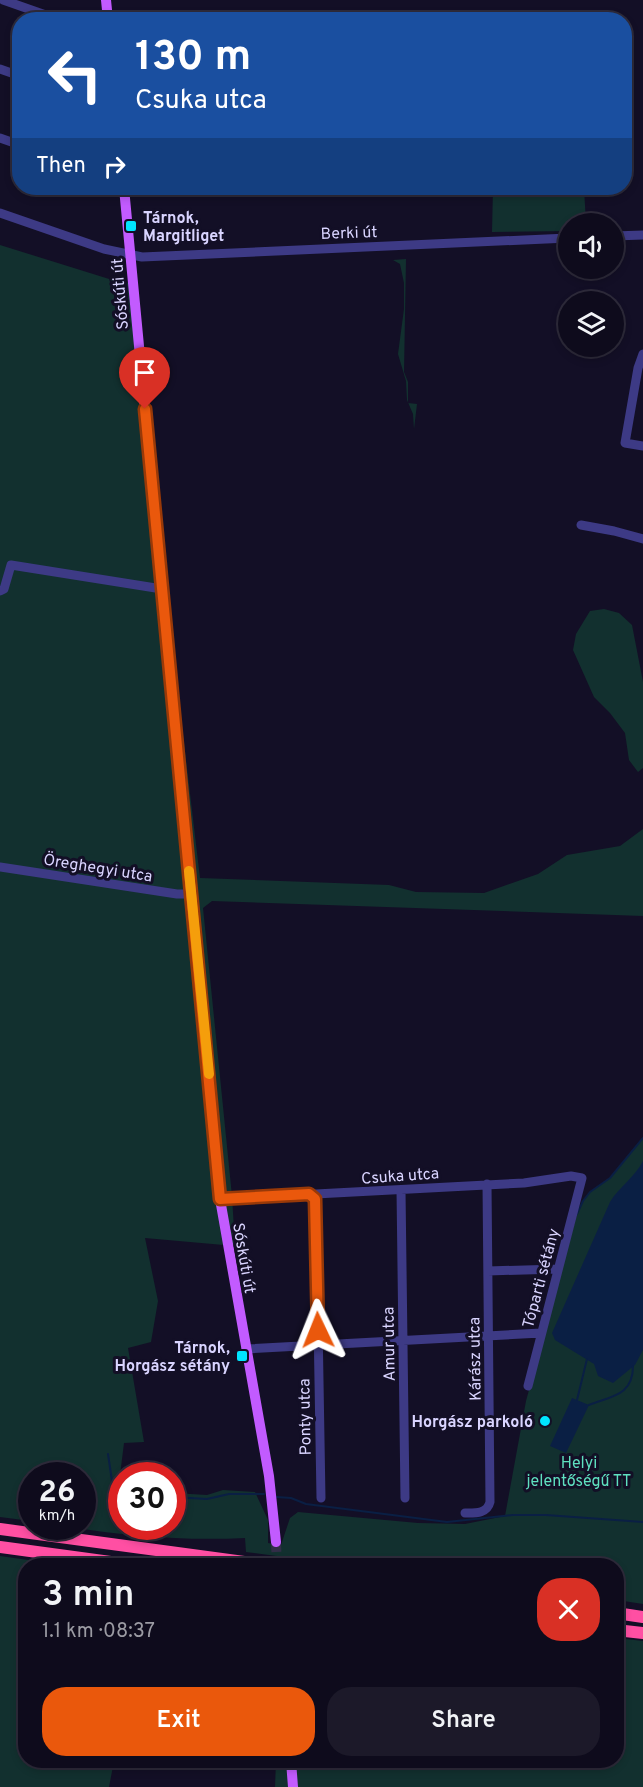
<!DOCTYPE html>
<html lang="en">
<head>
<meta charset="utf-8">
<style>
  body { margin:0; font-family:Overpass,sans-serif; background:#1c1929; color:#f1f3f6; height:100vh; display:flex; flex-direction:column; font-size:22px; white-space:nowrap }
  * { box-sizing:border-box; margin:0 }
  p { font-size:20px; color:#9b9ba3 }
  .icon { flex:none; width:33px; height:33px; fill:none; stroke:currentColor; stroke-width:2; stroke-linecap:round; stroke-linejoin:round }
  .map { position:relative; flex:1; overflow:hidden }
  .sheet { position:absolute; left:18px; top:1558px; width:606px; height:210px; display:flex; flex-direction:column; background:#0e0b1c; border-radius:24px; box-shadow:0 3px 9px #0003,0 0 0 2px #2e2b3b }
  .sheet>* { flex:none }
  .top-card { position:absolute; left:12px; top:12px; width:620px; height:183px; border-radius:24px; box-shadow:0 3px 9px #0003,0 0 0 2px #2e2b3b; background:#1a4fa0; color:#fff; overflow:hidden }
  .tools { position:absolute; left:558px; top:213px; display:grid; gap:12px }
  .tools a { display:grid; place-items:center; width:66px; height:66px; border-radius:50%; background:#0e0b1c; box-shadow:0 3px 9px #0003,0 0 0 2px #2e2b3b; font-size:30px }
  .speed { position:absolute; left:18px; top:1462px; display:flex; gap:12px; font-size:30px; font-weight:700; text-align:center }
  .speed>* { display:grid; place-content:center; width:78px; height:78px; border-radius:50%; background:#0e0b1c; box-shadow:0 3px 9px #0003,0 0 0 2px #2e2b3b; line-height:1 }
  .speed small { font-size:15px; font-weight:400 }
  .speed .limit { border:9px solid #d22; background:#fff; color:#111 }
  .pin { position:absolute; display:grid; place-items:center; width:51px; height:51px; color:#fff; margin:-62px -26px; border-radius:50% 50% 50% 0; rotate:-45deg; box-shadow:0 0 6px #0007 }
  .pin .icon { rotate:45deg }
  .me { position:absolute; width:66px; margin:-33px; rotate:358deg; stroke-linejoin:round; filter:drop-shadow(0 0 4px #0008) }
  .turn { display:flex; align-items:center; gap:21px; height:126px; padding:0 24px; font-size:27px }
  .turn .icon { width:78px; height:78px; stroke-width:2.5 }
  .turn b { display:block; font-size:42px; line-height:51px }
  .then { display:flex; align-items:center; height:57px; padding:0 24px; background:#0003; gap:12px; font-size:22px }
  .round { display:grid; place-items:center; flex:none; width:63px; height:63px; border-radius:24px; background:#1c1929 }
  .summary { display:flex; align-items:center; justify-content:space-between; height:102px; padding:0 24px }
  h1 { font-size:36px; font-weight:600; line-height:45px }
  .cta { display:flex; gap:12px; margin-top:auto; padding:12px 24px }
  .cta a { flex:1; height:69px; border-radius:24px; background:#ea580c; color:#fff; font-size:24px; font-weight:600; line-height:69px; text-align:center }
  .cta a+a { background:#1c1929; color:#f1f3f6 }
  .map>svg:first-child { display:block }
</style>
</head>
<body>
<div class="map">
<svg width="643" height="1787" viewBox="0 0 643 1787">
  <rect width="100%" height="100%" fill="#130f26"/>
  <!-- green -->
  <path fill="#12302f" d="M493,188H584L586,223L568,224V231L492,232Z
    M0,245L122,283L136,282L167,599L200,878L389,885L416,892L484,893L538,874L567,855L620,846L643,829V916L212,901L203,908L232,1196L235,1246L145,1238L158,1301L151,1342L128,1348L144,1442L124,1443L119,1483L121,1484L122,1527H172L173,1493L207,1495L223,1490L255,1492L268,1520V1543L281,1545L290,1518L298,1512L418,1523L465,1524L505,1516L526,1401L577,1214L583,1201L590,1192L610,1178L643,1138V1604L617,1600L616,1566H352L246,1552L245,1538C185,1541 128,1536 69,1527H82V1476H32L31,1521L0,1517Z
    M406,259L404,372L408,382V403L417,404L414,429L413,414L407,400L406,381L398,354L404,309V283L400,264L393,260Z
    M604,609L619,613L632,625L643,682V768L638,772L629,760L625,733L610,713L594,697L573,650L576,634L590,611Z
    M0,1556L71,1566H26V1761H114L109,1787H0Z
    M617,1638L643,1641V1787H275L276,1761H616Z"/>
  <!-- water -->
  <path fill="#0a1f44" d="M643,1161V1350L635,1365L613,1383L598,1376L594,1364L555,1340L552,1333L610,1202C619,1187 635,1177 643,1161Z
    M572,1398L589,1405L566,1453L550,1446Z"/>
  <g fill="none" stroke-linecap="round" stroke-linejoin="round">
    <!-- stream -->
    <path stroke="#0a1f44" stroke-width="2" d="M577,1214L583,1201L590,1192L610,1178L643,1138
      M577,1400L587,1359
      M589,1405C611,1396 633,1396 633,1366
      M108,1454L112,1481L116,1488L122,1490
      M172,1497L207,1499L229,1494H264
      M277,1497L291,1498L306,1504L447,1522L513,1515H546L643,1522"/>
    <!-- major-tunnel -->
    <path stroke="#312d47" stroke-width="10" stroke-dasharray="10 5" stroke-linecap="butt" d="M276,1542L277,1566"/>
    <!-- minor -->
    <path stroke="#3d3a85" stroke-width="9" d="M3,0L60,20
      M0,69L20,76
      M0,138L20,145
      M0,213L104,249L142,257L568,238
      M614,236L643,235
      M643,354L638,368L625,443L643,446
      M581,525L614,531L643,539
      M0,591L4,589L11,565L162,589
      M0,867L177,894H191
      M401,1190L405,1498
      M309,1194L315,1199L316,1205L321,1498
      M220,1199L524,1183L571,1176L582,1178L528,1386
      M488,1271L558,1269
      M246,1349L541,1333
      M465,1513C475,1513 487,1514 490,1502L487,1184"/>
    <!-- major -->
    <path stroke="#c25bff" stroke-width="10" d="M106,0L108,20
      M124,188L220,1199L269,1476L276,1542
      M291,1761L293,1787"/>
    <!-- highway -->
    <path stroke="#ff4fa3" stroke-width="12" d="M0,1529L274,1566
      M0,1547L140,1566
      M616,1613L643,1617
      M616,1630L643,1633"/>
  </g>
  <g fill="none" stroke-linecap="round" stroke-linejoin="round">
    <!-- route casing -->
    <g stroke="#983908" stroke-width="15">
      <path id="route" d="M145,409L220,1199L309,1194L315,1199L318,1330"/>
    </g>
    <!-- route -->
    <use href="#route" stroke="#ea580c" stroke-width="10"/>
    <!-- slow -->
    <path stroke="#f59e0b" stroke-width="10" d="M189,871L209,1074"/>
  </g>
  <!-- markers -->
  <g fill="#00e5ff" stroke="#130f26" stroke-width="2">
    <rect x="125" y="220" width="12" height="12" rx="3"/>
    <rect x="236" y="1350" width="12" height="12" rx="3"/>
    <circle cx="545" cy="1421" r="6"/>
  </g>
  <g text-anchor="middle" stroke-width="6" stroke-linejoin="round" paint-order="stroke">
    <!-- poi labels -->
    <g font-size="16" font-weight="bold" fill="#d9d4ff" stroke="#130f26" text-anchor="end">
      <text x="143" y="223" text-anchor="start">Tárnok,<tspan x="143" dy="18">Margitliget</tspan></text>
      <text x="230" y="1353">Tárnok,<tspan x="230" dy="18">Horgász sétány</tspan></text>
      <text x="533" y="1427">Horgász parkoló</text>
    </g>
    <!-- street labels -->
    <g font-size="16" fill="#d9d4ff" stroke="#130f26">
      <text transform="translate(349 232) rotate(-2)" y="6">Berki út</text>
      <text transform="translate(119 294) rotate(-95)" y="6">Sóskúti út</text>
      <text transform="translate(98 867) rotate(9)" y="6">Öreghegyi utca</text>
      <text transform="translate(400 1175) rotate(-4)" y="6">Csuka utca</text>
      <text transform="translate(245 1258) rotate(80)" y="6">Sóskúti út</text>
      <text transform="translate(540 1278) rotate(-75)" y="6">Tóparti sétány</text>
      <text transform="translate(388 1344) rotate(-91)" y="6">Amur utca</text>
      <text transform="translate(474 1359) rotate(-91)" y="6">Kárász utca</text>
      <text transform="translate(304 1417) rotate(-91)" y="6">Ponty utca</text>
    </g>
    <!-- park labels -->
    <g font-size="16" fill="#5fe0c0" stroke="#130f26">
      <text x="579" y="1468">Helyi<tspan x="579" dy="18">jelentőségű TT</tspan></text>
    </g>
  </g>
</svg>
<div class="tools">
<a><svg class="icon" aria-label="sound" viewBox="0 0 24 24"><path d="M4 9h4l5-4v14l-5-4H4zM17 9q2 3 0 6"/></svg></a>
<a><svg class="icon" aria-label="layers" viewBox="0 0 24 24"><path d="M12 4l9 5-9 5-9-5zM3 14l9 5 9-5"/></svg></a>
</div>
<div class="speed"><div>26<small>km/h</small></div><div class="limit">30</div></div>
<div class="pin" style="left:145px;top:409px;background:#d93025"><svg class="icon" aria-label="arrive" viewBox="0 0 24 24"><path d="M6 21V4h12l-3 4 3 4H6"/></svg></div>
<svg class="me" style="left:318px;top:1330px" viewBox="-20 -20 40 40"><path d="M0-17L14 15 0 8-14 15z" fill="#ea580c" stroke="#fff" stroke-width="4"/></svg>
<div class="top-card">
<div class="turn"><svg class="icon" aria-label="left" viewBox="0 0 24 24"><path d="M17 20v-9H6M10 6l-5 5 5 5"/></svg><div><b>130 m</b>Csuka utca</div></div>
<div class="then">Then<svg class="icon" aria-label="right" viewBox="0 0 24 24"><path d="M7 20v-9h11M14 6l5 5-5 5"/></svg></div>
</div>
<section class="sheet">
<div class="summary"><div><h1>3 min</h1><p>1.1 km · 08:37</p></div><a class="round" style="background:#d93025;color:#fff"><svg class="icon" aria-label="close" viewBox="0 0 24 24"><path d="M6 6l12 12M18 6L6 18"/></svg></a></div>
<div class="cta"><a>Exit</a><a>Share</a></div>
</section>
</div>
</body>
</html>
